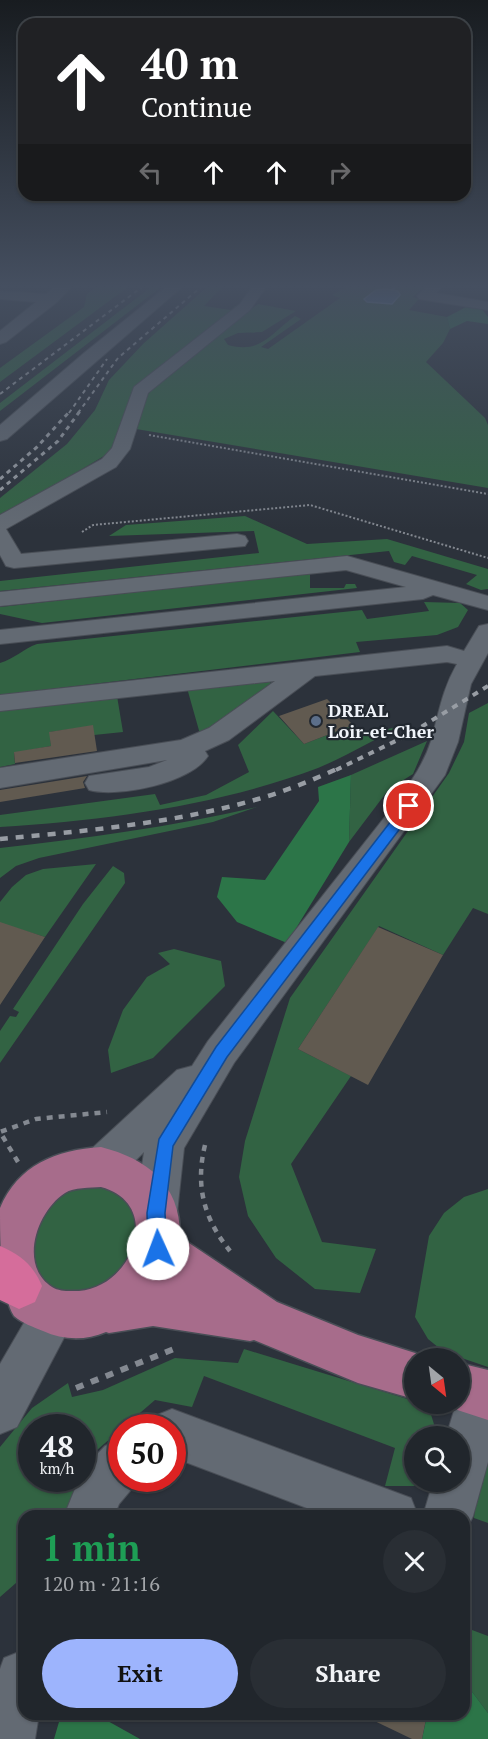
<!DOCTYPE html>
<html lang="en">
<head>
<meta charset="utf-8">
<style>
  body { margin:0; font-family:"PT Serif",serif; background:#292e34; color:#f1f3f6; height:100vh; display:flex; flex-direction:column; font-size:22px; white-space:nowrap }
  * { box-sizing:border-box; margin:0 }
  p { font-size:20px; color:#a2a5a9 }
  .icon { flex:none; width:33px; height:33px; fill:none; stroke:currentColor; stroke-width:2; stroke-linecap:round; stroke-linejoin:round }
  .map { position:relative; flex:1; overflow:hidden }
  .panel { position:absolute; left:18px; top:1510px; width:452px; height:210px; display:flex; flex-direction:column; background:#21262c; border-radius:18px; box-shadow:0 2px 4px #0004,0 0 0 2px #3e4348 }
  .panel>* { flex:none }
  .top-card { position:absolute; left:18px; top:18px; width:453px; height:183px; border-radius:18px; box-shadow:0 2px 4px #0004,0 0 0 2px #3e4348; background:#202124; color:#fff; overflow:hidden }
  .needle { width:39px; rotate:151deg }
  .tools { position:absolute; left:404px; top:1348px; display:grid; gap:12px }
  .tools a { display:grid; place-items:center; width:66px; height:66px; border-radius:50%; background:#21262c; box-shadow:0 2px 4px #0004,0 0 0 2px #3e4348; font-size:30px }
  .speed { position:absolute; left:18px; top:1414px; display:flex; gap:12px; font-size:30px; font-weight:700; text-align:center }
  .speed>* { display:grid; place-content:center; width:78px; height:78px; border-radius:50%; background:#21262c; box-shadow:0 2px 4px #0004,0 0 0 2px #3e4348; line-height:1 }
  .speed small { font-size:15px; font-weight:400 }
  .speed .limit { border:9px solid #d22; background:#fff; color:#111 }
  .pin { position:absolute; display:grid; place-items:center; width:51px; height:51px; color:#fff; margin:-26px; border:3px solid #fff; border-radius:50%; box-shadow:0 2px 6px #0007 }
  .me { position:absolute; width:66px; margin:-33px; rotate:358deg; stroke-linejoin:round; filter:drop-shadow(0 0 4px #0008) }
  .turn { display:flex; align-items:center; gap:21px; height:126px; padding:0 24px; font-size:27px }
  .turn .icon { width:78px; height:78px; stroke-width:2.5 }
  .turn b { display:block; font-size:42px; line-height:51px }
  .lanes { display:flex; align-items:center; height:57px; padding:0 24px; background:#0003; justify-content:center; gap:30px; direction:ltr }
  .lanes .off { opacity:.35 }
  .round { display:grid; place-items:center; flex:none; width:63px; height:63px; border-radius:32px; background:#292e34 }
  .headline { display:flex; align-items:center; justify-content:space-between; height:102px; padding:0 24px }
  h1 { font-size:36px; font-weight:700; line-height:45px; color:#1e9e55 }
  .button { display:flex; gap:12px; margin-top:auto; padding:12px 24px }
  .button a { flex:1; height:69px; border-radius:36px; background:#9db4fd; color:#111; font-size:24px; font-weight:700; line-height:69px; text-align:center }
  .button a+a { background:#292e34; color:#f1f3f6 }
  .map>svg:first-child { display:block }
</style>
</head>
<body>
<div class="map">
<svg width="488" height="1739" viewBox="0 0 488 1739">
  <rect width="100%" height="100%" fill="#2c323b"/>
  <!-- green -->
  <path fill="#326343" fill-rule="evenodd" d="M96,287H128L0,382V368L84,307L87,294Z
    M151,287H161L0,411V403Z
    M207,287H222L204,306L231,310L235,306H242L133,391L117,440L109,453L0,518V498L67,444L95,410L109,380L143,344Z
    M347,287H424L413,297L419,299L409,310L447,317L450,329L443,343L426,362L485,418L488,425V488L136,429L144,391L200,346L258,304L296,311L262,332L238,333L224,339L228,345C261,354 270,334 295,316L301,319L261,347L268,349L340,298L332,295Z
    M245,516L307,544L387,539L488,569V589L481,590L466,584L477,575L412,556L405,565L394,562L389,551L0,591V581L259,553L254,531L109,536L126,525Z
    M310,573V588H344L346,584H355L357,588L42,623L0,614V607Z
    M424,602L460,603L468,610L458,627L437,635L356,642L360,652L0,695V663C14,659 23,649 37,644L362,610L367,619L429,611Z
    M270,681L271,685L225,720L200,734L187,688Z
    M117,696L123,732L94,735L92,726L50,732L51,746L14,753L15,764L0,767V709Z
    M488,703V914L473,908L443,955L379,926L298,1049L351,1076L291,1164L322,1242L376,1249L360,1293L315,1289L276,1258L248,1216L239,1177L245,1141L290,998L449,773L464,742L469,713Z
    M273,711L304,744L353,725L360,736L404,725C375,739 347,756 318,768C217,806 107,820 0,827V815L155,794L160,805L206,795L249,772L238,745Z
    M427,741L413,774L389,789L349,842L351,775Z
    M257,807L213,822L39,858L16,866L0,878V848C87,838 172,827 257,807Z
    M96,864L45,937L0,923V902L12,887L26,875L43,869Z
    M113,866L124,873L125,883L0,1063V1031L10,1016L16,1017L19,1012L13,1009L83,904Z
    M174,949L221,961L225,986L153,1058L111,1073L108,1050L123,1010L147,977L170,964L158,953Z
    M90,1182L126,1193L146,1223L118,1296L35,1293L23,1232L50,1197Z
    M488,1189V1367L444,1352L428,1339L415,1317L429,1236L444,1213L464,1197Z
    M244,1349L414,1401V1404L428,1405L438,1437H414V1482H419L414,1486H385L395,1448L204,1376L192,1407L155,1400L97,1450L69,1516H24V1576L0,1597V1447L32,1408L68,1383L72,1397L103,1390L175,1358L238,1363ZM32,1428H82V1479H32Z
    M488,1438V1523L474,1518L481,1443Z
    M464,1627L488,1636V1713L464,1681Z"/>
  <!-- forest -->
  <path fill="#2c7548" d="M468,306L481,308L488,317V324L467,321L450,329L447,317Z
    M351,775L349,842L287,943L237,922L217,897L222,877L265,880L319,801L318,787Z
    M464,1681L488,1713V1739H422L427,1715L464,1714Z
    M61,1715H97L140,1739H54Z"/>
  <!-- water -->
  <path fill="#4f7bb5" stroke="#7f9fca" stroke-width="1.5" d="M386,289L398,291L400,295L392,304L367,302L364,299L376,290Z"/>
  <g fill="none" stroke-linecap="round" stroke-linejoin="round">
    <!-- stream -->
    <path fill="#7f9fca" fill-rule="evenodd" d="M393,287H397L392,291H390Z"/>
  </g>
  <!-- building -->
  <path fill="#615a50" d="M327,699L353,725L304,744L279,716Z
    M93,725L97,751L15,763L14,752L51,746L49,732Z
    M87,776L83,782L85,788L0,802V790Z
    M0,922L45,937L0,1005Z
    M378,927L443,955L368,1085L298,1049Z
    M360,1714H427L422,1739H412Z"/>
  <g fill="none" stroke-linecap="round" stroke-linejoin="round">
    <!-- minor casing -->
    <g stroke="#494e56" stroke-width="2">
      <path id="minor" d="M55,287H71L57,302L6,342L0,344V331L36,302L0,299V291L46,294Z
        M166,287H182L7,439L0,441V425L84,353Z
        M252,287H266L250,310L148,393L130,449L116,467L6,529L21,554L237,534L245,536L248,541L245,546L14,568L6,566L0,555V515L102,459L112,448L134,387L240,304Z
        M426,287H442L436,293L488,302V310L419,299L417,296Z
        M347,556L488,596V610L433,595L423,599L0,644V630L406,587L346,570L0,606V592Z
        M488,624V653L471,684L458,742L445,775L234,1063L184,1148L177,1213L171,1228L156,1234L141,1228L135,1213L144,1152L115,1181L101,1186L87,1181L81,1167L87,1153L177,1070L192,1066L208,1041L399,799C412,780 424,763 431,741C439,713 442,690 457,664L447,662L315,676L229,740L205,751L208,756C191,783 118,798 89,790L85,783L89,776L149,767L167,760L0,788V768L181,740L209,728L275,681L0,711V695L447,646L464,651L479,626Z
        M55,1291L71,1297L77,1313L17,1427L0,1434V1364L39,1297Z
        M482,1370L488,1373V1462L473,1516L464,1535V1516H423L433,1482H459V1437H446L456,1404H459V1393L465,1377Z
        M172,1409L411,1498L418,1516H328L172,1457V1428H150L155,1416Z
        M122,1439V1479H140L119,1504L114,1516H64L79,1479H82V1470L105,1446Z
        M24,1650V1714H39L35,1739H0V1669L4,1658Z"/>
    </g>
    <!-- major casing -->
    <g stroke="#494e56" stroke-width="3">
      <path id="major" d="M101,1147C148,1159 181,1185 180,1237L277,1302L358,1335L431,1358L414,1359V1399L358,1383L254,1340L250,1341L153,1326L109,1333L106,1332C85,1341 63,1340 43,1331C33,1327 22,1323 14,1316C0,1294 0,1238 0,1208C18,1165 56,1150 101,1147ZM101,1187C164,1204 133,1287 79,1291C70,1291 60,1292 52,1287C18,1265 37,1211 65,1193C74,1187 90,1188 101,1187Z
        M459,1363L488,1370V1420L442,1405L459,1404Z"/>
    </g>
    <!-- highway casing -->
    <g stroke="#494e56" stroke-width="3">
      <path id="highway" d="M0,1246C21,1255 33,1265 42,1286L35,1302L19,1309L0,1300Z"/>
    </g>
    <!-- path-far2 -->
    <path stroke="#848991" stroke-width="2" stroke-dasharray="2 2" stroke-linecap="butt" d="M149,435L488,494
      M82,532L93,525L310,505L488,558"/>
    <!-- path-far1 -->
    <path stroke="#848991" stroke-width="4.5" stroke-dasharray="6 6" stroke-linecap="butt" d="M205,1145C195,1186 204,1219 230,1251
      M18,1162L0,1132L36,1119L107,1112"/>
    <!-- path -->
    <path stroke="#848991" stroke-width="6" stroke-dasharray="8 8" stroke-linecap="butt" d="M76,1388L179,1347"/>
    <!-- minor -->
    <use href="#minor" fill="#636a73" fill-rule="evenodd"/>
    <!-- major -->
    <use href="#major" fill="#a76c8b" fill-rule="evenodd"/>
    <!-- highway -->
    <use href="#highway" fill="#d56d9b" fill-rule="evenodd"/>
    <!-- rail-far3 -->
    <path stroke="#989da4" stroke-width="2" stroke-dasharray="4 4" stroke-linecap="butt" d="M0,394L142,287
      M69,413L107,359
      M78,413L118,358L201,287"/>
    <!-- rail-far2 -->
    <path stroke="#989da4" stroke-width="3" stroke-dasharray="4.5 4.5" stroke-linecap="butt" d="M0,479L37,447L70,411
      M0,490L58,441L80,411"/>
    <!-- rail-far1 -->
    <path stroke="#989da4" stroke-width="4" stroke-dasharray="6 6" stroke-linecap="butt" d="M336,770L408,735L488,686"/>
    <!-- rail -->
    <path stroke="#989da4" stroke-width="4.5" stroke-dasharray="8 8" stroke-linecap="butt" d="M0,839C84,831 177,823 258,799C286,791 313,780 339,768"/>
  </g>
  <!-- sky -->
  <linearGradient id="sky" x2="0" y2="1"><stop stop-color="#181c20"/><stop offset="0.54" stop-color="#454f60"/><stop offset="1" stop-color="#454f60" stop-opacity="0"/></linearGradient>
  <rect width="488" height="530" fill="url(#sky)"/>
  <!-- route -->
  <path fill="#1a73e8" stroke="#114b97" stroke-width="1.5" d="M409,802L416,806L414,810L227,1057L173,1146L165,1213L167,1249L164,1255L158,1258L151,1255L148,1249L147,1213L159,1139L216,1047L405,803Z"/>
  <!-- markers -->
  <circle fill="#5c6f8a" stroke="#222830" stroke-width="2" cx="316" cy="721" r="6"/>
  <g text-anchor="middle" stroke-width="4.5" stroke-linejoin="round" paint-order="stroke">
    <!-- poi labels -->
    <g font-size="18" font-weight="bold" fill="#f0f4fa" stroke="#222830" text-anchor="start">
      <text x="328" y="717">DREAL<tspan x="328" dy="21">Loir-et-Cher</tspan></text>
    </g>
  </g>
</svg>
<div class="tools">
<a><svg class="needle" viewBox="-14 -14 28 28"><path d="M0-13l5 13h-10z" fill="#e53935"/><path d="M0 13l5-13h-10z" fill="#a2a5a9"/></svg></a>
<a><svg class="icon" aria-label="search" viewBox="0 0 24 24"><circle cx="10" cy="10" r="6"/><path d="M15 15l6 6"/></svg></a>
</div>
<div class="speed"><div>48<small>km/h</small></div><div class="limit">50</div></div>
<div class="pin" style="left:409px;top:806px;background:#d93025"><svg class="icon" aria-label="arrive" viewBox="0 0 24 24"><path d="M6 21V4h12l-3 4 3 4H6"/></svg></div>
<svg class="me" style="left:158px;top:1249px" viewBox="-20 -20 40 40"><circle r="19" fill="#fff"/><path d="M0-13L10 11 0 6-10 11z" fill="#1a73e8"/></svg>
<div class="top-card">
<div class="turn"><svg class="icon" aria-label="ahead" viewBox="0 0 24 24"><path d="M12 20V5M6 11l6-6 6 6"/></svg><div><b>40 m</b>Continue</div></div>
<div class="lanes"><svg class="icon off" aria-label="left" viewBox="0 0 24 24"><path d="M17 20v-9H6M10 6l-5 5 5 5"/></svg><svg class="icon" aria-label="ahead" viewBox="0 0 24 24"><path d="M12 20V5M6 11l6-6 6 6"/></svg><svg class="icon" aria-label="ahead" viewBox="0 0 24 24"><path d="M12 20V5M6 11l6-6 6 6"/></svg><svg class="icon off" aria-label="right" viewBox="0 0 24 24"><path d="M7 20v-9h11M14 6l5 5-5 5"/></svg></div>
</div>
<section class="panel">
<div class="headline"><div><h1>1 min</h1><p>120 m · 21:16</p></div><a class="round"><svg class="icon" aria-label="close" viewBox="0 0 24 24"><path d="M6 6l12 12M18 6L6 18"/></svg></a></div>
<div class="button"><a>Exit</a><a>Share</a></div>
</section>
</div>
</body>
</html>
